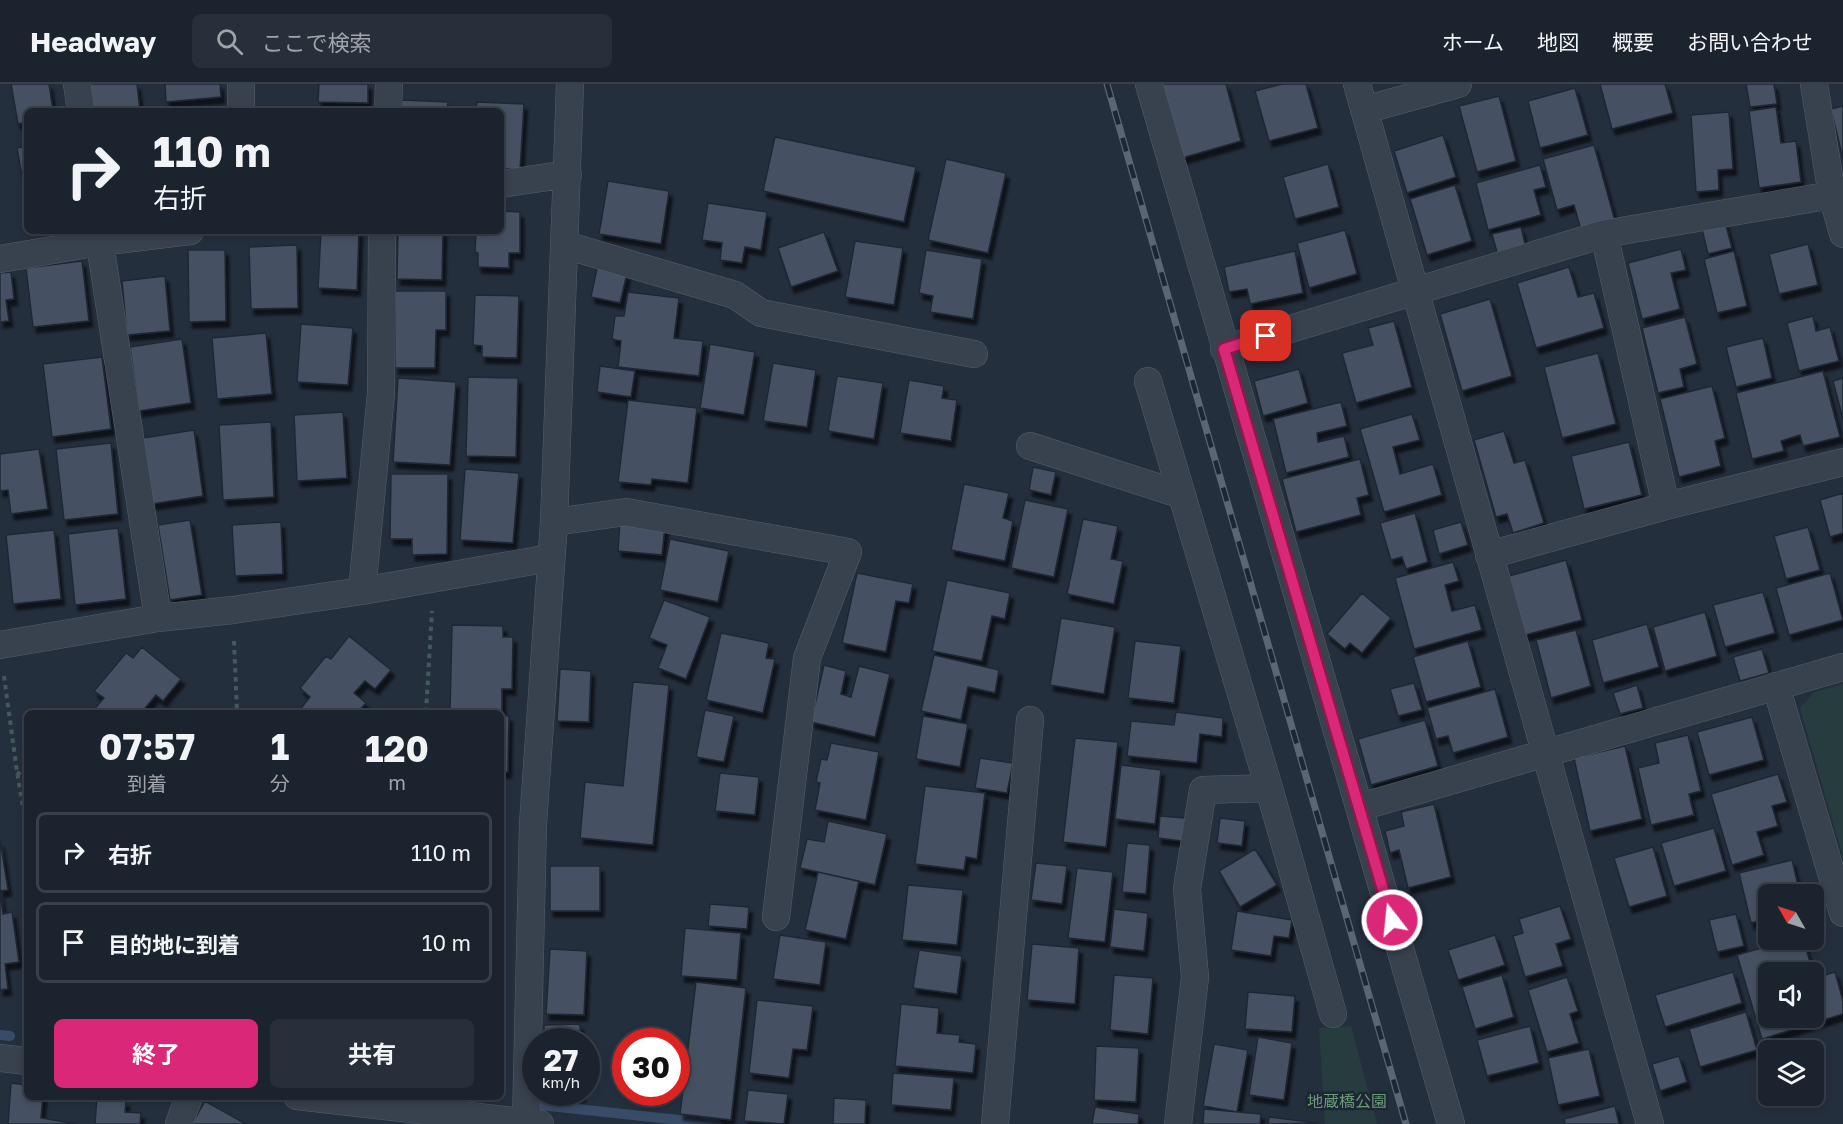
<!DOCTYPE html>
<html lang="ja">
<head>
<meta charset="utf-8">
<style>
  body { margin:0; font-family:"Golos Text","Noto Sans JP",sans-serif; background:#282f3a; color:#f1f3f6; height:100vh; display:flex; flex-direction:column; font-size:22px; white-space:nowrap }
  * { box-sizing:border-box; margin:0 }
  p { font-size:20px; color:#a0a4aa }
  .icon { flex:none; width:33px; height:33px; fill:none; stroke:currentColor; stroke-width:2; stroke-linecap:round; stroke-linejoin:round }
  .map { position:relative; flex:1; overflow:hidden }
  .sheet { position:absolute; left:24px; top:626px; width:480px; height:390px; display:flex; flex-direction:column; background:#1b232e; border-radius:9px; box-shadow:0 3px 9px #0003,0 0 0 2px #39404a }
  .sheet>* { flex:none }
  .top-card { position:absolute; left:24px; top:24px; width:480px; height:126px; border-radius:9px; box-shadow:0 3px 9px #0003,0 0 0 2px #39404a; background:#1b232e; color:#f1f3f6; overflow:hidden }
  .needle { width:39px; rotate:309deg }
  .controls { position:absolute; left:1758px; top:800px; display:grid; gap:12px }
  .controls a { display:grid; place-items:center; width:66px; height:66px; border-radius:9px; background:#1b232e; box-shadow:0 3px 9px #0003,0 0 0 2px #39404a; font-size:30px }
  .speed { position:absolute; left:522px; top:944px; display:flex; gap:12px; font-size:30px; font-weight:700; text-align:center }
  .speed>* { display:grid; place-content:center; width:78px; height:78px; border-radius:50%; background:#1b232e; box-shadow:0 3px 9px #0003,0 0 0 2px #39404a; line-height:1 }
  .speed small { font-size:15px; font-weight:400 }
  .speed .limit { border:9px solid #d22; background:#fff; color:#111 }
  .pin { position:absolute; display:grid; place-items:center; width:51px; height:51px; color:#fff; margin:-26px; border-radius:12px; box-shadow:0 3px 9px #0006 }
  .me { position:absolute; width:66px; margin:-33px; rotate:344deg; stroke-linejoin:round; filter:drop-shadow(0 0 4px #0008) }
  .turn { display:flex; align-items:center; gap:21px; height:126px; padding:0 30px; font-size:27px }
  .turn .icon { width:78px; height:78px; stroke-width:2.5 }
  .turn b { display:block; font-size:42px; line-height:51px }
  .eta { display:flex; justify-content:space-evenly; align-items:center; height:102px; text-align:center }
  .eta b { font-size:36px; font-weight:700; line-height:42px }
  .action { display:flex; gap:12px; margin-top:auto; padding:12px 30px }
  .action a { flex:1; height:69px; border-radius:9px; background:#db2777; color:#fff; font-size:24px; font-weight:700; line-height:69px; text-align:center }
  .action a+a { background:#282f3a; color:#f1f3f6 }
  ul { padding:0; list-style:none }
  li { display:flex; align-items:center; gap:18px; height:81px; margin:0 12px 9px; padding:0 18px; border:3px solid #39404a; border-radius:9px }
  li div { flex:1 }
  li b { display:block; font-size:22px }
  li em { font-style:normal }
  header { display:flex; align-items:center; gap:36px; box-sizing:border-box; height:84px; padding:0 30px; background:#1b232e; border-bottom:2px solid #39404a }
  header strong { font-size:28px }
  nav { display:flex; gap:33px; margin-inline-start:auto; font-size:21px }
  .search { width:420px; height:54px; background:#282f3a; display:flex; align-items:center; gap:15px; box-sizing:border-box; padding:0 21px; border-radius:9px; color:#a0a4aa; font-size:22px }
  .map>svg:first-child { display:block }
</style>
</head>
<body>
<header>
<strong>Headway</strong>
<div class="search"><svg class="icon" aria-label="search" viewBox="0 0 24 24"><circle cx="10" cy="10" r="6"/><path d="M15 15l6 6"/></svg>ここで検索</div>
<nav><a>ホーム</a><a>地図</a><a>概要</a><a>お問い合わせ</a></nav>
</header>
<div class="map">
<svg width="1843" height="1040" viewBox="0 0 1843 1040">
  <defs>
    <filter id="shadow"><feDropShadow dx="3.5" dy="6" stdDeviation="1.5" flood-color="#0009"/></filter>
  </defs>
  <rect width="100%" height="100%" fill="#242f3e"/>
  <!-- green -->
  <path fill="#263c3f" d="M1843,600V773L1800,624L1814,608Z
    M1351,942L1377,1040H1325L1319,944Z"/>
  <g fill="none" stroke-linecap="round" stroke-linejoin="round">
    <!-- stream -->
    <path stroke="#394c67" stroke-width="10" d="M0,951L10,952
      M540,1021L716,1040"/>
  </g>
  <!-- building -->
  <path fill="#455162" stroke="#1f2835" stroke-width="1.5" filter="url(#shadow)" d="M11,0H49L53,27H27V38L18,40Z
    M89,0H137L140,27H93Z
    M165,0H220L221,13L166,18Z
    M319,0H368V19L318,18Z
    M1162,0H1226L1241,57L1182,74Z
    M1282,0H1306L1318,44L1269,57L1255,7Z
    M1600,0H1665L1673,29L1612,45Z
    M1746,0H1774L1777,20L1750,23Z
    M1575,4L1588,51L1540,64L1528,17Z
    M1499,12L1516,77L1477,88L1459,22Z
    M402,16L448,18L447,27H401Z
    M477,18L524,20L520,86L501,84V27H476Z
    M1843,22V75L1831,25Z
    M1776,23L1781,59L1796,57L1801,98L1759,104L1749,27Z
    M1729,28L1733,85L1718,86L1719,106L1696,108L1691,31Z
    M1443,51L1456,93L1407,109L1394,67Z
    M775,53L916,83L904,138L763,107Z
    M1594,61L1615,137L1581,146L1574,121L1557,126L1543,75Z
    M27,62V121L17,64Z
    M946,75L1006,89L988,169L928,156Z
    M1328,80L1339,123L1295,135L1283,93Z
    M1540,81L1546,103L1534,106L1541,131L1488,146L1476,99Z
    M608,97L669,107L661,160L599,150Z
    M1455,101L1472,157L1427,171L1410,115Z
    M708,119L767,128L761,166L745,163L742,179L720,176L722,159L702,156Z
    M501,127L520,128V169H509V184L478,183V169L475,168L476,147H501Z
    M1725,138L1732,164L1708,170L1702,145Z
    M1521,143L1526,164L1498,172L1492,150Z
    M1345,146L1357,190L1309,204L1297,159Z
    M321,147H359L357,206L318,204Z
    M398,147H443L442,196L397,195Z
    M824,148L838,187L791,203L778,164Z
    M855,157L903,164L894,221L845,213Z
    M1808,160L1818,201L1779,210L1769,170Z
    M297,161L298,224L251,225L249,163Z
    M1681,165L1686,186L1671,189L1680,225L1642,235L1628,179Z
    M188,166H225L226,237L189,238Z
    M926,166L982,175L973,235L930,228L933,212L919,209Z
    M1295,167L1303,209L1250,220L1247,205L1229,208L1224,183Z
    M1734,167L1747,222L1717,229L1704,175Z
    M82,177L89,237L33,243L26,184Z
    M1569,183L1578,213L1594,209L1604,244L1536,264L1517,199Z
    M597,184L627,190L620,219L591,213Z
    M11,188L14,215L6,216L9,237L0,238V189Z
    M165,192L170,247L127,251L122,197Z
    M395,207H446V246H436L435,284H395Z
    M628,208L679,214L674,254L703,257L699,292L618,283L621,257L612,255L615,232H624Z
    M475,211L519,212L517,274L482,273V262L473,261Z
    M1490,215L1512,292L1462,307L1440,230Z
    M1813,232L1816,247L1830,243L1839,277L1799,287L1787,239Z
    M1685,233L1697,280L1680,285L1684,303L1658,309L1642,244Z
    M1394,237L1412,303L1356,319L1342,269L1373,261L1368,244Z
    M301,240L353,244L348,301L297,298Z
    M266,249L272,310L217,315L212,254Z
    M1763,254L1772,294L1736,303L1726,263Z
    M182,255L191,319L139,327L130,263Z
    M710,260L755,268L744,331L700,324Z
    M1598,269L1616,340L1562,354L1544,283Z
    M102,273L111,345L52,353L43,280Z
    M773,279L816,286L807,343L763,337Z
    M600,282L635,287L631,313L597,308Z
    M1299,285L1308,319L1263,332L1254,297Z
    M1823,287L1840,353L1803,362L1800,351L1781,357L1784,367L1752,375L1736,309Z
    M837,292L883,299L874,355L828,347Z
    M468,293L518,294L516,373L466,372Z
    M398,294L456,298L450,381L393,378Z
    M1843,294V335L1833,297Z
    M909,296L944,302L942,314L957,316L951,357L900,349Z
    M1712,302L1725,354L1715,357L1721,382L1679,393L1660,315Z
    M628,316L697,324L688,399L652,395L651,401L618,398Z
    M1341,318L1347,342L1317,349L1318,358L1344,352L1349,373L1286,389L1273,335Z
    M343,328L347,394L297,397L294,331Z
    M1412,330L1420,356L1393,363L1400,390L1433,380L1442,411L1384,428L1360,345Z
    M271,338L274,413L223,416L219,341Z
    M194,346L203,412L152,420L143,354Z
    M1504,347L1514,379L1525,376L1544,439L1513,449L1507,430L1496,433L1474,356Z
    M1629,358L1642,411L1584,425L1571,372Z
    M111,359L118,430L64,436L56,365Z
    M39,365L48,425L11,430L8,406L0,407V370Z
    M1360,375L1369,411L1357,414L1361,431L1296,448L1282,395Z
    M1033,383L1056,388L1051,411L1029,406Z
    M465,385L519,389L513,459L460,456Z
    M391,390H448L447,470L412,471V455H390Z
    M964,400L1009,409L1003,434L1013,437L1005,477L951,466Z
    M1843,409V449L1830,453L1820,416Z
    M1025,416L1068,425L1054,493L1011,484Z
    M1415,429L1428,478L1406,485L1402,473L1391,476L1380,439Z
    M1083,435L1118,442L1111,475L1123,477L1114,520L1067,510Z
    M190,436L202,511L170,516L158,441Z
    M620,437L665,442L662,471L618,467Z
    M281,438L283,490L235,492L232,441Z
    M1461,438L1468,461L1439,470L1433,446Z
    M1808,443L1820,486L1786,495L1774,452Z
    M118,444L126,515L75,521L68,450Z
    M54,446L61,515L13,520L6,451Z
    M670,455L729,467L718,518L660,506Z
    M1566,476L1582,536L1525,551L1509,492Z
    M1453,478L1459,497L1445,501L1452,527L1475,521L1482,546L1414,565L1395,494Z
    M857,489L913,500L909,519L896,517L886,568L842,559Z
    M1830,489L1843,536L1789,551L1776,504Z
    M947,496L1010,509L1005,535L992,532L982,577L932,567Z
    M1763,508L1775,549L1725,563L1713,521Z
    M1362,509L1391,534L1362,569L1350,559L1345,565L1327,550Z
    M664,516L710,533L686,595L658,584L667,561L649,554Z
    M1705,528L1717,572L1665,587L1653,543Z
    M1061,534L1115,543L1104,610L1050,601Z
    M1647,540L1659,583L1603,599L1592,556Z
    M452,541L503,542V553H513L512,605H502V632H509L508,688H501V628H450Z
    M1576,546L1591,602L1551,614L1536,556Z
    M721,549L769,559L766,574L775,575L763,629L706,616Z
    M349,552L391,586L375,605L365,597L354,609L366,619L358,628H298L310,613L300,604L326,572L331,575Z
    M1135,557L1181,562L1174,619L1128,614Z
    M1468,557L1481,603L1426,618L1413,573Z
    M142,563L181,595L163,617L156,611L145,624L151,628H92L104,614L94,607L126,569L133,574Z
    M1762,565L1769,589L1740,597L1733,573Z
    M934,571L999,586L995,609L968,603L961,636L921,627Z
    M824,581L846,587L841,610L851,613L859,582L890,590L875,653L811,638Z
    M560,585L591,587L589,638L557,637Z
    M633,598L669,601L653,761L580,754L585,698L623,702Z
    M1414,599L1422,626L1398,632L1390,605Z
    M1637,601L1643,624L1620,630L1613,609Z
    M1495,605L1508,653L1453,669L1448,652L1436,655L1427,624Z
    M705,626L734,632L724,678L696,673Z
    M1176,628L1223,634L1222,653L1200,650L1197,679L1127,672L1131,637L1174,641Z
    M923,632L968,640L960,683L916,675Z
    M1752,633L1764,676L1709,691L1697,648Z
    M1425,636L1438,682L1371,701L1358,655Z
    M1688,651L1701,707L1689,710L1694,731L1651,741L1638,684L1659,679L1655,659Z
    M1075,654L1118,658L1106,763L1063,758Z
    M831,659L879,668L866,736L815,726L820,699L816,698L821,675L827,676Z
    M1625,662L1642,735L1590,747L1574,674Z
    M980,674L1013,679L1007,709L975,704Z
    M1121,681L1161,686L1155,740L1115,735Z
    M720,689L759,693L755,731L715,727Z
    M1778,690L1787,718L1772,722L1778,742L1757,748L1764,771L1732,781L1711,710Z
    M925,702L985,709L977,775L966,773L964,786L915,780Z
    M1434,720L1451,793L1408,804L1399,766L1390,769L1385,747L1404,742L1401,728Z
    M1160,732L1185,734L1182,757L1158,754Z
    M1220,734L1245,737L1242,762L1217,759Z
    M828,737L887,750L875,801L800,784L807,755L824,758Z
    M1714,744L1726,787L1674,802L1661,759Z
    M0,756L8,806L0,807L3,830L12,828L19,878L5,880L8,905L0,906Z
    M1127,759L1150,761L1146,810L1122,808Z
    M1653,763L1667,812L1629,823L1614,774Z
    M1255,765L1277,801L1240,823L1219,787Z
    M1792,776L1800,810H1768V834L1751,839L1739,789Z
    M1036,779L1067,782L1062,820L1031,816Z
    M550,782H600V827H550Z
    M1077,784L1113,788L1105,858L1068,854Z
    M818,788L859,797L846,855L805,846Z
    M908,801L963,806L957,861L902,856Z
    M710,820L749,823L747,845L708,842Z
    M1560,822L1571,855L1556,860L1563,882L1525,893L1513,852L1523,849L1519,835Z
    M1114,825L1148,829L1144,867L1110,863Z
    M1237,827L1292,836L1289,854L1274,852L1271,872L1231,866Z
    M1736,830L1744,862L1717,868L1709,836Z
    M685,844L741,849L737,896L681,892Z
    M780,851L826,858L820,901L773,895Z
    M1495,851L1505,881L1458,896L1448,866Z
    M1792,855H1803L1813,888H1768V933H1814V890L1815,894L1835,888L1843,917V930L1762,955L1737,871Z
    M1032,860L1079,864L1075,920L1027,916Z
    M550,865L587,867L584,931L546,930Z
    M919,866L962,872L957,910L913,904Z
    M1733,888L1742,919L1665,943L1655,911Z
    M1114,891L1153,894L1148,950L1110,946Z
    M1502,891L1514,933L1475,945L1462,903Z
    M1567,893L1578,927L1570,930L1579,959L1547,968L1528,906Z
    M696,898L746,904L731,1036L680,1030Z
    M1248,908L1295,912L1292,948L1245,945Z
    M757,916L813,922L807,966L793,965L789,994L749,989Z
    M901,920L939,924L937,949L960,951L959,958L976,960L973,989L895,982Z
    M1746,928L1757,966L1700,983L1689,945Z
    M580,940V957H544V941Z
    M1530,942L1539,979L1487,992L1477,956Z
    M1258,953L1292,959L1284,1016L1249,1011Z
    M1214,960L1248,966L1237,1028L1203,1022Z
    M1096,962L1139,964L1136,1018L1094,1016Z
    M1589,965L1600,1012L1558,1021L1548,974Z
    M1679,972L1687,998L1660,1007L1652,980Z
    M893,989L954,994L951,1026L891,1021Z
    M11,999L27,1001V1012H43L41,1034L76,1040H8Z
    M748,1006L788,1010L784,1040L744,1037Z
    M544,1008H581V1012H544Z
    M97,1012H115V1016L126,1017L125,1028L141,1029L140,1040H95Z
    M834,1014L866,1016L865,1040H833Z
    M205,1017L246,1040H192Z
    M1615,1022L1619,1040H1565L1564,1035Z
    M1095,1023L1139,1030L1138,1040H1092Z
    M1204,1025L1261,1030L1260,1040H1203Z
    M1269,1033L1318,1039L1268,1040Z"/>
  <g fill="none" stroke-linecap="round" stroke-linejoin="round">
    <!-- minor casing -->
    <g stroke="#565f6c" stroke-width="28">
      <path id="minor" d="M77,0L81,27
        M1149,0C1247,347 1351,693 1451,1040
        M1357,0L1650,1040
        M1814,0L1832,111L1843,150
        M1364,26L1458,0
        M241,27V0
        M388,27L389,0
        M501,100L568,90
        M98,147L158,534
        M1604,150L1666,422
        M565,161L735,211L761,229L974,270
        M0,175L100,158L190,147
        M1224,265L1604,150L1832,111
        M1148,297L1269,704L1333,930
        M1030,362L1182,411
        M554,438L626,428L848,468L807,574L776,833
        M1489,471L1666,422L1843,378
        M362,507L381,309L382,147
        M0,561L158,534L233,526L362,507L550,474
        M1776,602L1843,829
        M1360,723L1843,583
        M0,974L27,977
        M297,1012L540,1040
        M526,1038L533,740L554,438L570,0
        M179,1040L189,1012
        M995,1040L1030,636
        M1178,1040L1195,893L1187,805L1203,706L1269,704"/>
    </g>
    <!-- path -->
    <path stroke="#44595c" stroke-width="4" stroke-dasharray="4.5 4.5" stroke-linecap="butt" d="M234,557L237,628
      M4,592L17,688L27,746
      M426,628L432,527
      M17,688L27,696"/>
    <!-- minor -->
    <use href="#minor" stroke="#38414e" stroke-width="27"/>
    <!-- rail casing -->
    <g stroke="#5a6575" stroke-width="7">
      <path id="rail" d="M1107,0L1406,1040"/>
    </g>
    <!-- rail -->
    <use href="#rail" stroke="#1d2633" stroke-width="4.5" stroke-dasharray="14" stroke-linecap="butt"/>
  </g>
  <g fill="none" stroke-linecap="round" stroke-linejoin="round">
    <!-- route casing -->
    <g stroke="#8e194d" stroke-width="15">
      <path id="route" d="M1266,252L1224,265L1392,836"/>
    </g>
    <!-- route -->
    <use href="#route" stroke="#db2777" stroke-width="10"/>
  </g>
  <g text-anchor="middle" stroke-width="5" stroke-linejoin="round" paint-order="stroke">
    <!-- park labels -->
    <g font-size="16" fill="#6b9a76" stroke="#1d2633">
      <text x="1347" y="1023">地蔵橋公園</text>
    </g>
  </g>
</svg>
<div class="controls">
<a><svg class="needle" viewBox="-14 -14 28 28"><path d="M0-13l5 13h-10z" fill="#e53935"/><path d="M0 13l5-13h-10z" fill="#a0a4aa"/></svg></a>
<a><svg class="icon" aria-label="sound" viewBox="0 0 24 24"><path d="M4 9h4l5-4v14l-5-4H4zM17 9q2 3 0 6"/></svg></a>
<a><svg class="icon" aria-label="layers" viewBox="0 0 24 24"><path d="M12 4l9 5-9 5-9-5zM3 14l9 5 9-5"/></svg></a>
</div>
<div class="speed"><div>27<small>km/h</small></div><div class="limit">30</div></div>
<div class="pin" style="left:1266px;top:252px;background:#d93025"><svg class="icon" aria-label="arrive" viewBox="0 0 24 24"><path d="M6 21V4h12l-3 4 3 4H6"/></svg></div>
<svg class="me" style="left:1392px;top:836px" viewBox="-20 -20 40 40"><circle r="17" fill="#db2777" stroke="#fff" stroke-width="3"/><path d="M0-11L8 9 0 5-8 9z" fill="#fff"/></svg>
<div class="top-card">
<div class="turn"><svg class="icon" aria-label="right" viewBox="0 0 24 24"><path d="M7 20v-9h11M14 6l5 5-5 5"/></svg><div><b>110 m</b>右折</div></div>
</div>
<section class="sheet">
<div class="eta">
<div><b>07:57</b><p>到着</p></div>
<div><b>1</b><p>分</p></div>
<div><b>120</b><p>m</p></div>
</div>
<ul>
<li><svg class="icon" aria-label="right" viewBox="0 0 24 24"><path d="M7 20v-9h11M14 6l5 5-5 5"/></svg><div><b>右折</b></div><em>110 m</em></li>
<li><svg class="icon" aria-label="arrive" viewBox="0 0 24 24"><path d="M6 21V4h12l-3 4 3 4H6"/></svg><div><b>目的地に到着</b></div><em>10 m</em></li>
</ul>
<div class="action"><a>終了</a><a>共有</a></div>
</section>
</div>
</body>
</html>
